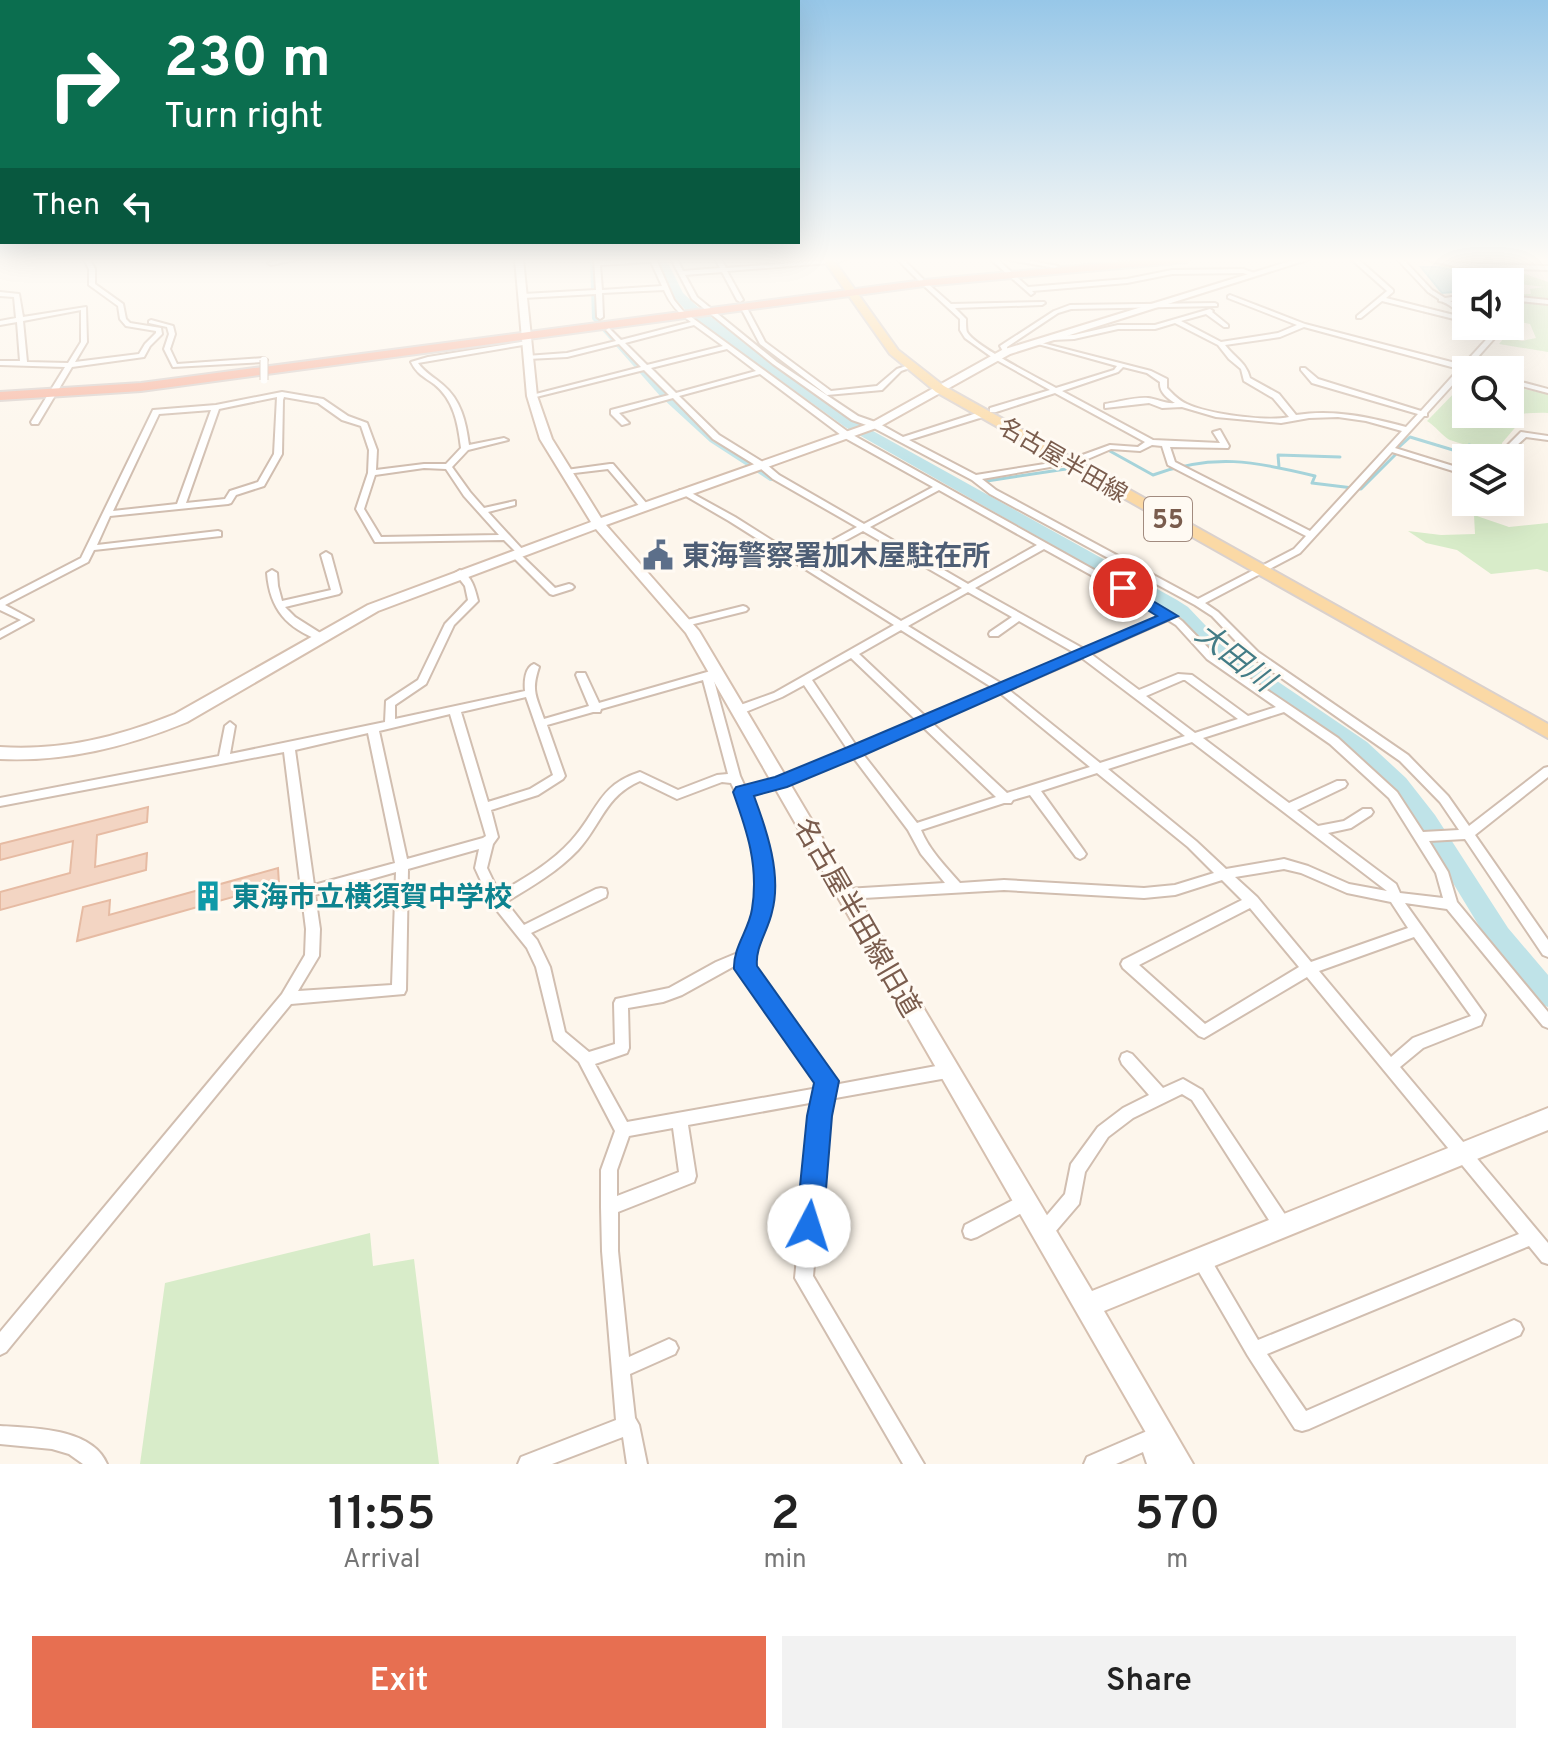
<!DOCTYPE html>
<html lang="en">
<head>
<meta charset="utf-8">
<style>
  body { margin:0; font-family:Overpass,"Noto Sans JP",sans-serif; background:#f2f2f2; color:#222; height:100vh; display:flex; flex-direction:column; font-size:30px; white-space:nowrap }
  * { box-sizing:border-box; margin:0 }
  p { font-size:26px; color:#767676 }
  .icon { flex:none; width:44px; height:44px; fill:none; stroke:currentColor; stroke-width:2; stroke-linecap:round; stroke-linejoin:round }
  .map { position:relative; height:1464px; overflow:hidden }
  .drawer { display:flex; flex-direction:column; background:#fff; flex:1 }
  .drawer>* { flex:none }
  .hud { position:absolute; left:0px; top:0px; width:800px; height:244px; box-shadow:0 8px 32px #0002; background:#0b6e4f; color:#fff; overflow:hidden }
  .controls { position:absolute; left:1452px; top:268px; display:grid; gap:16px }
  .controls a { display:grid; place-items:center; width:72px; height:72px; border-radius:0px; background:#fff; box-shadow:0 8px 32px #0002; font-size:40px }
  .pin { position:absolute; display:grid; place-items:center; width:68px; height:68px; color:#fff; margin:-34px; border:4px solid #fff; border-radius:50%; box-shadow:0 2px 8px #0007 }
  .me { position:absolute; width:88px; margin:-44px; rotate:5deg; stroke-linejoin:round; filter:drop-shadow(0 0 6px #0008) }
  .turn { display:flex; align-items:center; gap:28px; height:168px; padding:0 32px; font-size:36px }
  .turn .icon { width:104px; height:104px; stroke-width:2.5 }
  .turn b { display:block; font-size:56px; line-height:68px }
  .then { display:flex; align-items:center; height:76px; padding:0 32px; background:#0003; gap:16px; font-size:30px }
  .eta { display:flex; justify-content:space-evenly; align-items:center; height:136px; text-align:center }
  .eta b { font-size:48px; font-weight:600; line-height:56px }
  .cta { display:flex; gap:16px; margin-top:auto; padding:16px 32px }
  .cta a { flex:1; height:92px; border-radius:0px; background:#e76f51; color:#fff; font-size:32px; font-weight:600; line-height:92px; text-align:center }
  .cta a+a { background:#f2f2f2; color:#222 }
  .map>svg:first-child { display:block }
</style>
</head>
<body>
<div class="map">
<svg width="1548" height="1464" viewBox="0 0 1548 1464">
  <rect width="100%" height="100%" fill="#fdf6ec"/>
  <!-- green -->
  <path fill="#d8ecc9" d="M1418,259L1474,271L1522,273L1548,282V352L1499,344L1505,337L1522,341L1536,338L1530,324L1510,320V294H1531L1530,289L1544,287L1519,284L1497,276L1460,273Z
    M1462,385H1466V414H1495L1496,417L1519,423L1502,443V452C1489,449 1457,444 1448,439C1441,434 1435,426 1427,421Z
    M1510,386L1548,394V413C1533,412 1517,415 1503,414H1510Z
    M1474,515L1509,527L1548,523V572L1537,569L1491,574L1457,550L1426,543L1408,531L1441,535L1475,534Z
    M370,1233L373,1266L414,1259L439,1464H140L165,1283Z"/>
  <!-- water -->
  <path fill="#bfe3e8" stroke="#a5d3da" stroke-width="2" d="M1421,267H1438L1508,282H1466V291L1442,293Z"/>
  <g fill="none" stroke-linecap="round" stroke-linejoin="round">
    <!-- stream -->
    <path stroke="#a5d3da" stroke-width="3" d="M1399,447L1410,437L1463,453L1469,445L1499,454L1496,458
      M1108,450L1153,475C1213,453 1254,461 1315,476L1312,483L1361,489L1397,453
      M1279,467L1278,455L1340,457
      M987,481L1066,469"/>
    <!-- canal -->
    <path fill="#bfe3e8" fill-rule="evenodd" d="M590,259H596L597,318L667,393L716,438L776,477V481H770L710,442L661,397L592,319Z"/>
    <!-- river -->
    <path fill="#bfe3e8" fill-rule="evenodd" d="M654,259H666L683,293L700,309L855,421L1177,600L1188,607L1224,645L1367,742L1406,778L1435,815L1508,928L1548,975V1007L1538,1003L1490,944L1419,827L1390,790L1351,752L1210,653L1174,615L1163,608L845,427L690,315L672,295Z"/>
  </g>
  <!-- building -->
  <path fill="#f3d5c3" stroke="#e6bba3" stroke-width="2" d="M148,807L147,822L97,835L95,867L147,853L146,870L0,910V892L70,873L73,841L0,860V844Z
    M278,868L279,884L77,941L83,907L110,900L109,915Z"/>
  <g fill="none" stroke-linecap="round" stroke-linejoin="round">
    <!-- street casing -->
    <g stroke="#d1beb0" stroke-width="4">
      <path id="street" d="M84,259H90L95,269V284L123,304L126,319L130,323L161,328L162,334L150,346L144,357L72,367L38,424H32L31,422L65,367L0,365V361H20L17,322L0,325V321L16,318L14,297L0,296V292L19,294L23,317L86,307L87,342L75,362L139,354L145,344L156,333V331L126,326L120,319L118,306L89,285V269ZM81,310V342L68,363L27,362L23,321Z
        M285,259H300L271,265L268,263Z
        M594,259H600V261L656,259L674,300L683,311L851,434L1173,614L1182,621L1215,655L1338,738L1397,792L1423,832L1459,830L1440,802L1400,761L1250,656L1212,616L1195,605L990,494L972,480L872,427L852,420L773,364L692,299L671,259H677L683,271L720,268L715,259H721L726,268L831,260V262L829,263L727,271L743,300L740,302L737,300L722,272L685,275L697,297L777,362L858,416L878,423L903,437L980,412H986V416L909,440L976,475L1070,460V464H1067L982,479L996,490L1198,599L1294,549L1306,536L1168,465L1162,446L1152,445L1140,451L1111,449L1083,461H1077V457L1110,445L1138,447L1145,442L1055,393L996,412H990V408L1050,390L993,358L965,338L960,330V319L922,284V282H926L951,304L1044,302L1045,303L1042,305L955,308L966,319C966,323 966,329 967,332C974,346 1040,379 1056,388L1114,370L1117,366L1038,344V342L1151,371L1167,379V388C1173,394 1178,400 1187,404C1208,414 1267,422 1289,417L1273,398L1244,381L1241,369L1229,359L1218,345L1175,323L1155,329H1118L1074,339L1052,340L1049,338L1052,336L1074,335L1118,325H1155L1210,309L1213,311L1212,312L1228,325V327H1224L1206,314L1181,321L1221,342L1278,333L1297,325L1228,298V296L1230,295L1305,324L1463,365L1494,331L1488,326H1495L1500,330V332L1469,367L1471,370H1466L1427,413V416H1424L1395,448L1466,470V475L1392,452L1300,553L1205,603L1218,612L1258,652L1408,755L1448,796L1469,826L1544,768L1548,767V777L1475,835L1548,940V957L1543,955L1465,839L1429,841L1448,872L1457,902L1548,1012V1028L1543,1026L1447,909L1405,903L1485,1015L1481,1025L1423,1048L1400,1067L1548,1243V1264L1542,1262L1529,1246L1267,1354L1306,1411L1514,1320L1520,1323L1523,1329L1520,1335L1309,1429L1302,1431L1295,1429L1248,1356L1195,1265L1193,1259L1195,1253L1201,1251L1207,1253L1258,1340L1519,1234L1307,977L1204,1038L1199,1036L1123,968L1121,964L1123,960L1242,900L1222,880L1175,895L1144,898L1004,890L846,899L841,898L840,894L841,890L846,889L945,883L921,854L908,830L853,757L784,785L749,795L759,816L768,847L769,910L752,957V968L832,1076L834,1081V1085L947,1064L952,1066L954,1071L952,1076L947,1078L830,1099L827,1116L813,1276L924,1464H903L795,1278L811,1116L815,1102L688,1125L696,1176L694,1182L618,1212V1251L629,1357L669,1339L675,1342L678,1348L675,1354L630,1374L635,1418L639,1425L647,1464H627L623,1437L552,1464H518L521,1457L616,1420L602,1251L601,1207V1170L615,1131L579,1062L554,1040L536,967L527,948L491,903L475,868L479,849L408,869L406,990L404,994L291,1004L6,1352L0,1355V1332L282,994L305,955L306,929L284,752L0,806V798L219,756L225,726L230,722L235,726L230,754L385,722L386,701L418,680L445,624L468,600L465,586L455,573L460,570C472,576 475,589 478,601L454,625L426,684L395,705V719L525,691C524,682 525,667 534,664L539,667C531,691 536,696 544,719L589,706L576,675L577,673H585L599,703L714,670L719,673L713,677L740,776L745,787L777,779L848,750L804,685L782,697L743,713L739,714L734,710L735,707L774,693L894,625L729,521L679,492L680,490H686L735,517L800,558L857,527L773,479L760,468L713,439L673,398L619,413L629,423L622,425L611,414V410L669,395L644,370L532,398L528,396L641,367L619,344L567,357L528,359L525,357L526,356L567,353L616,341L606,330L609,328L621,340L691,322C678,313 670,304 664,290L602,293L603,317L600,319L597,317L596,294L523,298L520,296L523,294L596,290ZM651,262L662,286L602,290L600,265ZM694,325L723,346L647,365L625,343ZM1304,327L1459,369L1421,411L1318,379L1305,368H1301V370L1312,383L1418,414L1406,427C1369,417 1334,409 1296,415L1279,394L1250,378C1246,362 1235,358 1225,345L1280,337ZM727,349L756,371L676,393L651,368ZM1123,367L1147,373L1160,382C1159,392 1167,398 1175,403C1165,404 1158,399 1148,398C1134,397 1119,402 1105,404V408L1149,403L1162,408L1182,407L1216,417L1281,423L1309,418L1338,417L1366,421L1402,431L1310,531L1175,462L1170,447L1228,448L1229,446L1220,430L1213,432L1220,443L1153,440L1062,391L1118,372ZM760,374L845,438L933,487L864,524L779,475L766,464L719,435L679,396ZM939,490L1037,545L968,584L870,527ZM863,531L962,588L901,621L806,562ZM1044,549L1149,607L1162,616L1084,649L975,588ZM968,592L1012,617L990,632L989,634L990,636H998L1019,621L1075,653L1002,684L908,626ZM1168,620L1176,625L1207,659L1276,707L1248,716L1192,675L1178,674L1139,690L1091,654ZM901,630L993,688L926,717L859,654ZM851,658L917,721L857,747L812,680ZM1082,658L1185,736L1100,763L1009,690ZM703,680L728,774L717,775L678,790L640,772C597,786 598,812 571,841C551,863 525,878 499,893L487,868L493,844L498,837L491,810L538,795L563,779L565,776L547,725L593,712H600L601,709ZM1183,680H1185L1238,719L1195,733L1146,696ZM1000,693L1090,767L1007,793L932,723ZM526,697L553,775L530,789L488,802L461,712ZM1284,712L1330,744L1389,798L1436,873L1443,898L1400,893L1396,884L1328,833L1351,828L1371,815L1373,812L1371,809H1363L1344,821L1318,826L1297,810L1345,787L1347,784L1345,781H1337L1289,803L1203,738ZM450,714L486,836L483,838L407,859L379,731ZM923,727L996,797L917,823L862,753ZM368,733L395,863L314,885L295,750ZM1192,742L1387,891L1349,884L1308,866L1284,859L1226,869L1196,841L1108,769ZM1097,773L1188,847L1214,873L1175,885L1144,888L1004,880L960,883C946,867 929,850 921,830L1004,803H1011L1013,800L1030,795L1076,857L1080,859L1084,857L1086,854L1084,851L1041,791ZM640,781L677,799L722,782L731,783L747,816L756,847L757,910L740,952L716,962L669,988L616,999L614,1003L615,1044L589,1052L565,1032L550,967L537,940L531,933L606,897L607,893L606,889L601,888L596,889L524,925L506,902C531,887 557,872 578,850C601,825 605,796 640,781ZM1284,869L1301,873L1347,893L1391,902L1408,928L1311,962L1257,897L1235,877ZM396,872L392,985L298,991L319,956L320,929L315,895ZM1250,908L1299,967L1205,1024L1139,965ZM1414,937L1471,1016L1413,1038L1391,1057L1319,971ZM738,964L740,973L819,1082L818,1088L627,1122L595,1064L627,1053L629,1048L628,1008L663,1002L682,995ZM673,1128L679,1172L617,1196V1170L629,1136Z
        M837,259H847L839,262Z
        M897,259H903L923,279V281H919Z
        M990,259H997L1028,287L1127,279L1172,270L1243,269L1257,274L1254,276L1243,273L1172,274L1127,283L1032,291L1034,293L1031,295Z
        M1004,259H1020L1058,266L1055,268Z
        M1351,259H1358L1393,290V292L1386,298L1466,318V322L1382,301L1361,318H1357V316L1387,291Z
        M1397,259H1403L1432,290L1445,298L1466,295V299L1450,301L1466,310V313C1456,313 1449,302 1439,301V299L1428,292Z
        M1425,259H1437L1457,263L1548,266V270L1457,267Z
        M1510,296L1548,300V304L1510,300Z
        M1215,303L1217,304V306L1071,309L1058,313L1007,347L1008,353H1004L1000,346L1054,311L1070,305Z
        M745,308L748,310L765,342L831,391L877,386L897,369L909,365L912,367L901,371L882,390L827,395L760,344L742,310Z
        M151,320L173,326L175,334L170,349L177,364L264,358L267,360L264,362L173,367L164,349L169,334L167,327L149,323V321Z
        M527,341L529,342V344L418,363C425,373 434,377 443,385C461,400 466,422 469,445L504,438L508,440L468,450L452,467L470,492L484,508L515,501V505L488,512L523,550L525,552L521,555L555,588L569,584L572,585L574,587L572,589L553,595L550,594L510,554L515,551L504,540L375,542L356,509L368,473L369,450L361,426L342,420L318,403L284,397L283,400L282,454L264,486L236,495L231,503L228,504L110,516L97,545L218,531L221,532V536L94,550L88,562L5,605L33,620L0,638V631L21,620L0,610V600L81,558L153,410L216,405L282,392L323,399L348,416L367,423L377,450L376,470L424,464H446L461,448C458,423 454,400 434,384C424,377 416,373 411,362L428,357ZM277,397L274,454L258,482L230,491L225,499L186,503L219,409ZM211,410L177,504L113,511L159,414ZM424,468L446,469L464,496L499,535L381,537L364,509L375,475Z
        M1510,379L1548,389V393L1510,383Z
        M1521,432L1548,436V440L1526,437L1516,446L1514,460L1510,462V458H1506L1508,445Z
        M610,464H613L647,504V508H641L608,469L566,474L562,472L566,470Z
        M326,552L331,555L341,592L339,594L285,607L295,617L325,636L326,638L325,640L321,641C287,628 270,610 267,573L272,570L277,573L278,586L282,601L331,590L321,555Z
        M743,606L746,607L748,609L746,611L686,626L681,623L683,621Z
        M1127,1052L1132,1054L1163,1088L1183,1079L1202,1090L1288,1219L1290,1225L1288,1231L1282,1233L1276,1231L1192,1100L1182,1094L1133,1118L1108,1137L1085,1172L1079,1204L1049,1239L1043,1241L1037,1239L1035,1233L1037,1227L1065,1194L1071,1164L1098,1127L1123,1108L1149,1095L1122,1064L1120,1059L1122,1054Z
        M1025,1194L1031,1196L1033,1202L1031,1208L977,1237L971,1239L965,1237L963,1231L965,1225Z
        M1161,1425L1168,1427L1170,1434L1168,1441L1158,1445L1167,1464H1147L1143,1452L1116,1464H1084L1087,1457Z
        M0,1426C33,1428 92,1428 107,1464H83L69,1454L52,1449L0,1444Z"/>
    </g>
    <!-- secondary casing -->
    <g stroke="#d6c0b0" stroke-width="4">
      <path id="secondary" d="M515,259H523L537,396L552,439L601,518L871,423L1002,350L1297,259H1310L1010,354L879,427L606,525L699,631L1092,1291L1548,1108V1130L1104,1311L1193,1464H1164L686,633L596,529L378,611L187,722C126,747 66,762 0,759V747C62,751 118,737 175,714L368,605L591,522L540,439L527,396Z"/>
    </g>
    <!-- primary casing -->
    <g stroke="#dad1cd" stroke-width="4">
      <path id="primary" d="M823,259H833L898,350L944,386L1548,724V738L936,392L890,354Z"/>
    </g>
    <!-- highway casing -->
    <g stroke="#dad1cd" stroke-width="4">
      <path id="highway" d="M1151,259H1192L1187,262L924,286L141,391L0,400V392L141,383L924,280Z"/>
    </g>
    <!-- street -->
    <use href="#street" fill="#fff" fill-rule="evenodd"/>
    <!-- secondary -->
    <use href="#secondary" fill="#fff" fill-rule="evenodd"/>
    <!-- primary -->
    <use href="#primary" fill="#fbd9a5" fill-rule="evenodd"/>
    <!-- highway -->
    <use href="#highway" fill="#f7b7a3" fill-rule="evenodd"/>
    <!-- street-bridge casing -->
    <g stroke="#d1beb0" stroke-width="9" stroke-linecap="butt">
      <path id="street-bridge" d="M264,360V380"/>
    </g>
    <!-- street-bridge -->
    <use href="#street-bridge" stroke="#fff" stroke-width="7"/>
  </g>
  <!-- sky -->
  <linearGradient id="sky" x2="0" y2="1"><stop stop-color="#97c7e8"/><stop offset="0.56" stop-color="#fefbf6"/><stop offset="1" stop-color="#fefbf6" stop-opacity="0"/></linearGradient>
  <rect width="1548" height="464" fill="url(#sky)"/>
  <!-- route -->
  <path fill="#1a73e8" stroke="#114b97" stroke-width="2" d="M1123,583L1178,616L862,756L787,787L754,796C767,831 782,875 772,912C768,931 755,947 757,966L839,1081L832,1116L823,1226L819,1235L809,1239L800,1235L796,1226L807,1116L814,1083L734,969C733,947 749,930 752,909C759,866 747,831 733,792L736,787L775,777L848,747L1157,616L1117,591V585Z"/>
  <!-- icons -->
  <defs>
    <g id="civic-bare" transform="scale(2.4)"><path d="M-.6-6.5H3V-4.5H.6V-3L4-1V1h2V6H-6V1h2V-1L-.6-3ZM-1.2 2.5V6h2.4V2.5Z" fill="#5c6f8a" stroke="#fffaf3" stroke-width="2.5" paint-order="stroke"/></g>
    <g id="building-bare" transform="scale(2.4)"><path d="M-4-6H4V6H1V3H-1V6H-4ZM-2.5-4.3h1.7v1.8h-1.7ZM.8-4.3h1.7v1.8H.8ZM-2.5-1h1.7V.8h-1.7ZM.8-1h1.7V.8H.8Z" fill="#0f9aa8" stroke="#fffaf3" stroke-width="2.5" paint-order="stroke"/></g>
  </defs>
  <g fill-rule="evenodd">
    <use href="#civic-bare" x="658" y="555"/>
    <use href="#building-bare" x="208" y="896"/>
  </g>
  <g text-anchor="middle" stroke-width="6" stroke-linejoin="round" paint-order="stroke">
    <!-- far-street labels -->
    <g font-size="24" fill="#7a5c4d" stroke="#fffaf3">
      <text transform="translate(1063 460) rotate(30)" y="8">名古屋半田線</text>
    </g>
    <!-- shield labels -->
    <rect fill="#fffaf3" stroke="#a28b7f" stroke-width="2" x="1144" y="497" width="48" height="44" rx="6"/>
    <g font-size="26" font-weight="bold" fill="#7a5c4d">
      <text x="1168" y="528">55</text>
    </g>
    <!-- service labels -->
    <g font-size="28" font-weight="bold" fill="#4e5e75" stroke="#fffaf3" text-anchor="start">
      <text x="682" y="565">東海警察署加木屋駐在所</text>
    </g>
    <!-- culture labels -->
    <g font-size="28" font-weight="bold" fill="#0d838f" stroke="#fffaf3" text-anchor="start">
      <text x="232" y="906">東海市立横須賀中学校</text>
    </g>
    <!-- street labels -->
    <g font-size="28" fill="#7a5c4d" stroke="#fffaf3">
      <text transform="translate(858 917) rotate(60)" y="10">名古屋半田線旧道</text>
    </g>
    <!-- water labels -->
    <g font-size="30" font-style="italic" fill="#437c86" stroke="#fffaf3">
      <text transform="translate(1235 657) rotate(38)" y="10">大田川</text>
    </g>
  </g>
</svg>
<div class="controls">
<a><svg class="icon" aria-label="sound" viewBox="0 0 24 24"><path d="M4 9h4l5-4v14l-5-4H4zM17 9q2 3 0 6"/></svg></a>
<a><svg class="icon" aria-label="search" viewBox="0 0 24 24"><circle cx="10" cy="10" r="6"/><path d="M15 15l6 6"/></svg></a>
<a><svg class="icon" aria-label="layers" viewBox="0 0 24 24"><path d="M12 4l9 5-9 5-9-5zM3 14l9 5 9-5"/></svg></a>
</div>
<div class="pin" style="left:1123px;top:588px;background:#d93025"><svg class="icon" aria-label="arrive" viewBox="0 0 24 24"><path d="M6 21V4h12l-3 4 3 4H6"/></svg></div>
<svg class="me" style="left:809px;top:1226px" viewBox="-20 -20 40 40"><circle r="19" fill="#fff"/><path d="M0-13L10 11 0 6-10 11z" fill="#1a73e8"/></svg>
<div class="hud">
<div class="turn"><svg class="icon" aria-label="right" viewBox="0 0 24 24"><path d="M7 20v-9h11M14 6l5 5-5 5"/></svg><div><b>230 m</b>Turn right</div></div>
<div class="then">Then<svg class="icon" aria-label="left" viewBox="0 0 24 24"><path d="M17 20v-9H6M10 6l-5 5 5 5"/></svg></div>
</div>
</div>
<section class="drawer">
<div class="eta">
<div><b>11:55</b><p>Arrival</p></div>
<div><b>2</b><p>min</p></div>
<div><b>570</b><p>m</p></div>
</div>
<div class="cta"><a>Exit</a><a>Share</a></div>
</section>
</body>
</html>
